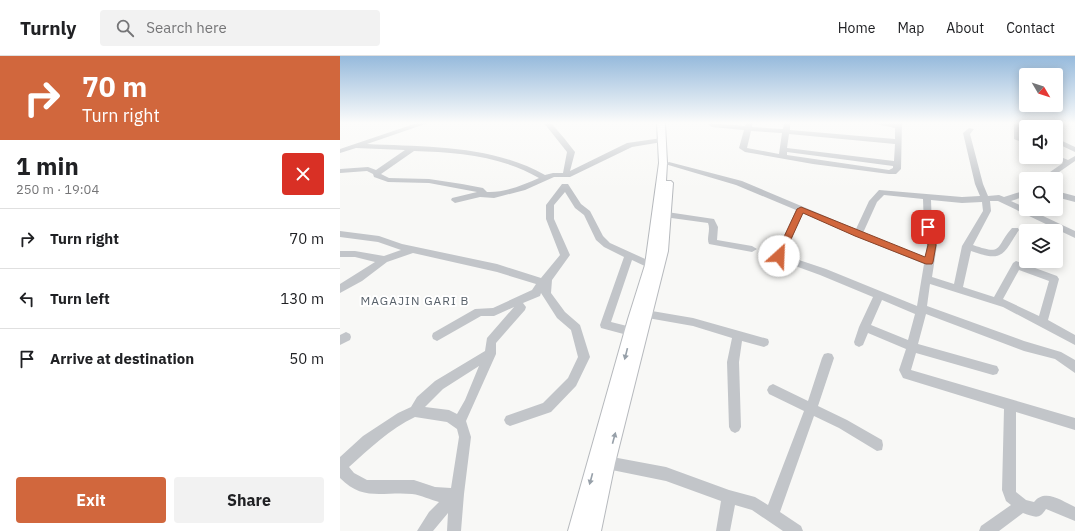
<!DOCTYPE html>
<html lang="en">
<head>
<meta charset="utf-8">
<style>
  body { margin:0; font-family:"IBM Plex Sans",sans-serif; background:#f2f2f2; color:#202124; height:100vh; display:flex; flex-direction:column; font-size:15px; white-space:nowrap }
  * { box-sizing:border-box; margin:0 }
  p { font-size:13px; color:#757577 }
  .icon { flex:none; width:22px; height:22px; fill:none; stroke:currentColor; stroke-width:2; stroke-linecap:round; stroke-linejoin:round }
  .map { position:relative; flex:1; overflow:hidden }
  .drawer { display:flex; flex-direction:column; background:#fff; width:340px }
  .drawer>* { flex:none }
  .hud { background:#d1673d; color:#fff; overflow:hidden }
  .needle { width:26px; rotate:129deg }
  .controls { position:absolute; left:679px; top:12px; display:grid; gap:8px }
  .controls a { display:grid; place-items:center; width:44px; height:44px; border-radius:4px; background:#fff; box-shadow:0 2px 10px #0003; font-size:20px }
  .pin { position:absolute; display:grid; place-items:center; width:34px; height:34px; color:#fff; margin:-17px; border-radius:8px; box-shadow:0 2px 6px #0006 }
  .me { position:absolute; width:44px; margin:-22px; rotate:25deg; stroke-linejoin:round; filter:drop-shadow(0 0 3px #0008) }
  .turn { display:flex; align-items:center; gap:14px; height:84px; padding:0 16px; font-size:18px }
  .turn .icon { width:52px; height:52px; stroke-width:2.5 }
  .turn b { display:block; font-size:28px; line-height:34px }
  .round { display:grid; place-items:center; flex:none; width:42px; height:42px; border-radius:4px; background:#f2f2f2 }
  .headline { display:flex; align-items:center; justify-content:space-between; height:68px; padding:0 16px }
  h1 { font-size:24px; font-weight:800; line-height:30px }
  .cta { display:flex; gap:8px; margin-top:auto; padding:8px 16px }
  .cta a { flex:1; height:46px; border-radius:4px; background:#d1673d; color:#fff; font-size:16px; font-weight:800; line-height:46px; text-align:center }
  .cta a+a { background:#f2f2f2; color:#202124 }
  ul { padding:0; list-style:none }
  li { display:flex; align-items:center; gap:12px; height:60px; padding:0 16px; border-top:1px solid #e0e0e0 }
  li div { flex:1 }
  li b { display:block; font-size:15px }
  li em { font-style:normal }
  header { display:flex; align-items:center; gap:24px; box-sizing:border-box; height:56px; padding:0 20px; background:#fff; border-bottom:1px solid #e0e0e0 }
  header strong { font-size:19px }
  nav { display:flex; gap:22px; margin-inline-start:auto; font-size:14px }
  .search { width:280px; height:36px; background:#f2f2f2; display:flex; align-items:center; gap:10px; box-sizing:border-box; padding:0 14px; border-radius:4px; color:#757577; font-size:15px }
  main { display:flex; flex:1; min-height:0 }
  .map>svg:first-child { display:block }
</style>
</head>
<body>
<header>
<strong>Turnly</strong>
<div class="search"><svg class="icon" aria-label="search" viewBox="0 0 24 24"><circle cx="10" cy="10" r="6"/><path d="M15 15l6 6"/></svg>Search here</div>
<nav><a>Home</a><a>Map</a><a>About</a><a>Contact</a></nav>
</header>
<main>
<section class="drawer">
<div class="hud">
<div class="turn"><svg class="icon" aria-label="right" viewBox="0 0 24 24"><path d="M7 20v-9h11M14 6l5 5-5 5"/></svg><div><b>70 m</b>Turn right</div></div>
</div>
<div class="headline"><div><h1>1 min</h1><p>250 m · 19:04</p></div><a class="round" style="background:#d93025;color:#fff"><svg class="icon" aria-label="close" viewBox="0 0 24 24"><path d="M6 6l12 12M18 6L6 18"/></svg></a></div>
<ul>
<li><svg class="icon" aria-label="right" viewBox="0 0 24 24"><path d="M7 20v-9h11M14 6l5 5-5 5"/></svg><div><b>Turn right</b></div><em>70 m</em></li>
<li><svg class="icon" aria-label="left" viewBox="0 0 24 24"><path d="M17 20v-9H6M10 6l-5 5 5 5"/></svg><div><b>Turn left</b></div><em>130 m</em></li>
<li><svg class="icon" aria-label="arrive" viewBox="0 0 24 24"><path d="M6 21V4h12l-3 4 3 4H6"/></svg><div><b>Arrive at destination</b></div><em>50 m</em></li>
</ul>
<div class="cta"><a>Exit</a><a>Share</a></div>
</section>
<div class="map">
<svg width="735" height="475" viewBox="0 0 735 475">
  <rect width="100%" height="100%" fill="#f8f8f6"/>
  <g fill="none" stroke-linecap="round" stroke-linejoin="round">
    <!-- major casing -->
    <g stroke="#b6b9bd" stroke-width="2">
      <path id="major" d="M317,67H325L327,107L326,125H331L333,127L328,195L275,407L261,475H228L288,263L305,209L319,107Z"/>
    </g>
    <!-- minor -->
    <path fill="#c2c5c9" fill-rule="evenodd" d="M77,67H88L27,88C87,91 152,89 205,119L213,117H223L227,96L204,67H211L224,82L235,96L230,115L287,87L322,82L326,84L322,86L292,91L230,121H214L185,134L154,142L140,141L115,147L111,144L112,142L137,136L89,127L48,126L34,121L33,118L27,115L0,117V113L28,111L36,114L65,94L16,92L0,97V93ZM74,95C117,96 161,100 199,122C183,129 164,137 147,136L143,132L122,128L89,123L49,122L41,118Z
      M370,67L405,70L406,67H412V71L443,73L444,67H450V74L555,83V72L531,67H562L561,113L556,118H549L473,108L405,96L399,92L404,74L372,71L369,69ZM411,75L442,77L439,98L407,92ZM449,78L555,88L554,105L447,92ZM447,96L553,110V112L549,114L447,99Z
      M674,67H680L681,82L686,84V88L674,83Z
      M629,72L634,73L630,78L643,128L648,140L659,139L664,141L686,134V140L671,145L735,175V182L658,145H650L651,155L633,189C664,200 655,191 672,172H678L679,174C663,198 664,207 631,195L623,231L654,241L673,207L676,205L717,220L719,223L708,264L735,279V289L663,251L590,228L587,250L684,285L721,296L735,304V317L715,303L684,295L586,258L578,288L653,309L657,310L659,314L657,318L653,319L576,297L571,314L735,362V374L676,356V436L686,444L694,446C705,432 722,445 735,451V465L706,453C699,464 695,461 683,457L659,475H639L641,470L671,449L666,445L662,434L664,353L563,322L559,314L566,293L528,277L523,289L519,291L515,289L514,286L519,271L533,241L480,219L436,203L434,201L456,154L396,129L325,108L329,106L402,125L516,173L529,145L539,134L622,141L640,140L635,128L623,77ZM544,139L583,143L584,171L587,189L585,201L523,177L537,146ZM591,144L622,147L642,146L643,155L622,190L614,228L592,221L597,189L592,171ZM463,157L515,180L584,208L577,250L486,213L444,199ZM679,214L709,225L699,260L663,243ZM542,244L575,258L568,284L531,269Z
      M716,82L735,91V96L716,87Z
      M716,99L728,104L735,100V105L709,123H700L723,107L712,101H716Z
      M222,128H228L241,148L250,155L263,180L270,187L314,207L316,209L311,213L292,204L271,266L295,272L296,275L295,278L291,280L261,272L260,269L284,201L264,191L256,184L244,159L235,152L225,136L214,149V163L230,199L212,224L211,237L225,256L240,269L250,301L236,330L211,356L170,370L166,368L164,364L166,360L203,347L228,322L238,301L231,274L217,262L201,237L200,240L183,247L186,251L185,254L156,287V298L126,365L131,381L124,438L121,475H107L108,457L93,475H77L89,456L99,446C90,444 82,439 72,438C44,435 23,446 0,422V401L23,380L58,357L71,351L77,341L95,325L145,295L147,282L174,251L154,260H141L97,285L93,283L92,280L93,277L135,253L153,252L192,234L196,228L157,216L73,197L47,206L22,225L0,237V228L35,206L15,201H0V195H15L44,200L61,194L38,186L0,181V175L39,180L62,188L157,208L201,222L220,199L206,163V149ZM139,310L125,344L117,358L109,354L85,351L103,333ZM75,361L107,366L117,373L119,381L111,432L95,431L74,424H27L14,417L9,411C29,393 50,373 75,361Z
      M716,135L735,140V146L716,141Z
      M327,156L374,163L378,171L377,184L412,190L417,193L412,196L369,188C366,182 371,174 368,167L324,161L323,159Z
      M306,254L353,262L428,283L429,286L428,289L424,291L402,285L399,306L401,371L399,375L395,377L391,375L389,371L387,306L392,282L353,270L302,261L301,258L302,255Z
      M6,276L10,278L11,281L10,284L0,289V279Z
      M488,297L492,298L494,302L478,350L507,364L542,384L543,389L542,394L537,395L499,372L474,360L440,456L461,470L463,475H443L412,454L395,449L390,475H376L381,445L326,425L262,412L260,407L262,402L267,400L326,411L389,434L415,441L428,449L464,355L429,338L427,334L429,330L433,328L468,345L482,302L484,298Z"/>
    <!-- major -->
    <use href="#major" fill="#fff" fill-rule="evenodd"/>
  </g>
  <!-- one-way arrows -->
  <defs><path id="oneway-solid" d="M-6-.8H1V-3.2L6.5 0L1 3.2V.8H-6Z"/></defs>
  <g fill="#97a0a9">
    <use href="#oneway-solid" transform="translate(286 298) rotate(104)"/>
    <use href="#oneway-solid" transform="translate(274 382) rotate(-75)"/>
    <use href="#oneway-solid" transform="translate(251 423) rotate(105)"/>
  </g>
  <!-- sky -->
  <linearGradient id="sky" x2="0" y2="1"><stop stop-color="#96badc"/><stop offset="0.5" stop-color="#fcfcfb"/><stop offset="1" stop-color="#fcfcfb" stop-opacity="0"/></linearGradient>
  <rect width="735" height="134" fill="url(#sky)"/>
  <!-- route -->
  <path fill="#d1673d" stroke="#884328" d="M461,151L585,201L588,189L584,171L585,169H591L596,189L593,206L592,208H586L515,180L463,157L442,203H436L435,200L457,153Z"/>
  <g text-anchor="middle" stroke-width="4" stroke-linejoin="round" paint-order="stroke">
    <!-- neighbourhood labels -->
    <g font-size="12" letter-spacing="1" fill="#58616a" stroke="#fff">
      <text x="75" y="249">MAGAJIN GARI B</text>
    </g>
  </g>
</svg>
<div class="controls">
<a><svg class="needle" viewBox="-14 -14 28 28"><path d="M0-13l5 13h-10z" fill="#e53935"/><path d="M0 13l5-13h-10z" fill="#757577"/></svg></a>
<a><svg class="icon" aria-label="sound" viewBox="0 0 24 24"><path d="M4 9h4l5-4v14l-5-4H4zM17 9q2 3 0 6"/></svg></a>
<a><svg class="icon" aria-label="search" viewBox="0 0 24 24"><circle cx="10" cy="10" r="6"/><path d="M15 15l6 6"/></svg></a>
<a><svg class="icon" aria-label="layers" viewBox="0 0 24 24"><path d="M12 4l9 5-9 5-9-5zM3 14l9 5 9-5"/></svg></a>
</div>
<div class="pin" style="left:588px;top:171px;background:#d93025"><svg class="icon" aria-label="arrive" viewBox="0 0 24 24"><path d="M6 21V4h12l-3 4 3 4H6"/></svg></div>
<svg class="me" style="left:439px;top:200px" viewBox="-20 -20 40 40"><circle r="19" fill="#fff"/><path d="M0-13L10 11 0 6-10 11z" fill="#d1673d"/></svg>
</div>
</main>
</body>
</html>
